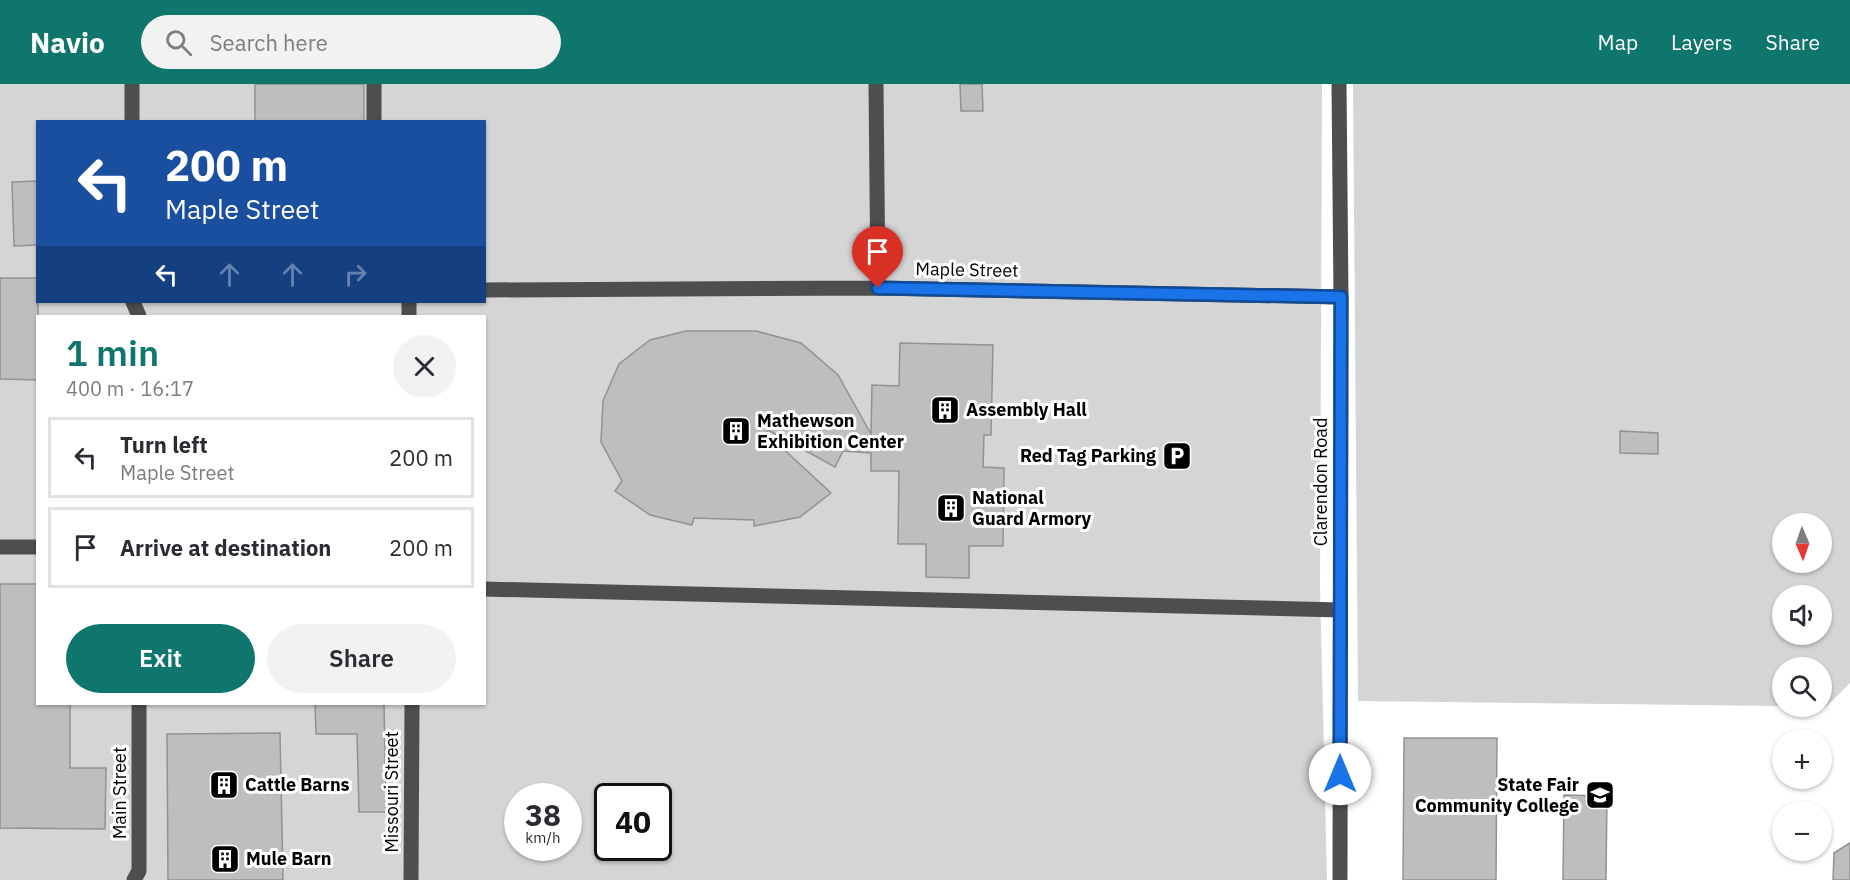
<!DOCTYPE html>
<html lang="en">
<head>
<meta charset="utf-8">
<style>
  body { margin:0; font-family:"IBM Plex Sans",sans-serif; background:#f2f2f3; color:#2b2b33; height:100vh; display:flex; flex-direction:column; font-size:22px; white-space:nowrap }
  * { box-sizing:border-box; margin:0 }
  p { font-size:20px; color:#7c7c81 }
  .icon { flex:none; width:33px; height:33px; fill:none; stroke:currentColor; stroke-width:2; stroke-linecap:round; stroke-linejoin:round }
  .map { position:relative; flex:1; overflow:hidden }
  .panel { position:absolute; left:36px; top:231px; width:450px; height:390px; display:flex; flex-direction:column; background:#fff; border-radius:0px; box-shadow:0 2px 4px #0004 }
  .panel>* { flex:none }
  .hud { position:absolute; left:36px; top:36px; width:450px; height:183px; border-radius:0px; box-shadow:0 2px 4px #0004; background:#1a4fa0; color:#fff; overflow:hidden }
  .needle { width:39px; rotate:178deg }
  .fabs { position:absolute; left:1772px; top:429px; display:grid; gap:12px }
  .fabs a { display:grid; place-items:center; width:60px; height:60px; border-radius:50%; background:#fff; box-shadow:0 2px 4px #0004; font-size:30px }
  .speed { position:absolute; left:504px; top:699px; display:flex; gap:12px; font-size:30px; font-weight:700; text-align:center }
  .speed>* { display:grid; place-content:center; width:78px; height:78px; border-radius:50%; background:#fff; box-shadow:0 2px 4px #0004; line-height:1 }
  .speed small { font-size:15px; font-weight:400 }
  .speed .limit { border:3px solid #111; border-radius:9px; background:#fff; color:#111 }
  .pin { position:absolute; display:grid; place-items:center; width:51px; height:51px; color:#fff; margin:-62px -26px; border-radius:50% 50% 50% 0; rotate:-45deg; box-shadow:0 0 6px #0007 }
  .pin .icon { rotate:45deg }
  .me { position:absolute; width:66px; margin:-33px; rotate:0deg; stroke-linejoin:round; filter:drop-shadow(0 0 4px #0008) }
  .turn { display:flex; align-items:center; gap:21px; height:126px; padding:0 30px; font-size:27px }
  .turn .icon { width:78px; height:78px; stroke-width:2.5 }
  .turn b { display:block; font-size:42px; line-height:51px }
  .lanes { display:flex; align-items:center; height:57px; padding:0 30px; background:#0003; justify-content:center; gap:30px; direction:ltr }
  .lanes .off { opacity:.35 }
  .round { display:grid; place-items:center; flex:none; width:63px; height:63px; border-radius:32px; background:#f2f2f3 }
  .head { display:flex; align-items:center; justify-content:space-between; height:102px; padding:0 30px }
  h1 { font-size:36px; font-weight:600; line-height:45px; color:#0f766e }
  .action { display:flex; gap:12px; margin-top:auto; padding:12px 30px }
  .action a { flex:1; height:69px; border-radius:36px; background:#0f766e; color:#fff; font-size:24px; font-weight:600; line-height:69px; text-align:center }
  .action a+a { background:#f2f2f3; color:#2b2b33 }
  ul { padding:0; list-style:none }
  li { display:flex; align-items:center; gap:18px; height:81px; margin:0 12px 9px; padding:0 18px; border:3px solid #e1e1e2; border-radius:0px }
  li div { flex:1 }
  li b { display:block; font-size:22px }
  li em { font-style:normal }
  header { display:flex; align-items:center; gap:36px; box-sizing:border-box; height:84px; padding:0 30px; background:#0f766e; color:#fff }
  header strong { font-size:28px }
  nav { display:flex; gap:33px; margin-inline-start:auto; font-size:21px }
  .search { width:420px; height:54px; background:#f2f2f3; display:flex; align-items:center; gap:15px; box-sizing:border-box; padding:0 21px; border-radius:33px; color:#7c7c81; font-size:22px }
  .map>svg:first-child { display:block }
</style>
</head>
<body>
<header>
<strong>Navio</strong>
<div class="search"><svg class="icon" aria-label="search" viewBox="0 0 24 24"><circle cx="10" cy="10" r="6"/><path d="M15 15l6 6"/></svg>Search here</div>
<nav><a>Map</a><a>Layers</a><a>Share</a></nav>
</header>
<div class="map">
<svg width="1850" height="796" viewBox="0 0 1850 796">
  <rect width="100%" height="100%" fill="#fff"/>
  <!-- green -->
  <path fill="#d5d5d5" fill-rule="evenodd" d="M0,0H1322L1320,502L1327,796H0ZM38,38H484V218H38ZM38,232H484V620H38ZM518,712H568V764H518ZM608,712H658V764H608Z
    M1353,0H1850V599L1826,623L1821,622V584H1782V622L1358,617ZM1782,440H1821V478H1782ZM1782,512H1821V550H1782Z"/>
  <!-- building -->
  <path fill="#bebebe" stroke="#929292" stroke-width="1.5" d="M255,0H364V38H255Z
    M960,0H982L983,27H961Z
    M38,97V161L14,162L12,98Z
    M0,194H38V296L0,295Z
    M686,247H756L801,259L838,291L871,350L872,301L899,302L900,259L993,261L991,351H984L983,383L1004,384L1003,462H969V494L926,493V460H898L899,387H871V369L843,367L835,383L768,346L766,349L831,409L800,433L754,442V436L694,434L692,441L650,431L615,407L622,397L601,358L603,317L619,280L650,256Z
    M1620,347L1658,349V370L1620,369Z
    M0,500H38V620H70V684H106L105,745L0,744Z
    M315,620H384L386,728H359L357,650H316Z
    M280,649L283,796H168L167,650Z
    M1404,654H1497L1496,796H1403Z
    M1564,711L1607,712L1606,796H1563Z
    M1850,759V796H1833L1834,769Z"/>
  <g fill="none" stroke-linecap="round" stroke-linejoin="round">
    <!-- minor -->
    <path stroke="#4e4e4e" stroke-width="15" d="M374,0V38
      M876,0L878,204
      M1339,0L1341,213L1340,796
      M132,38V0
      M484,206L878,204L1341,213
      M133,218L139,232
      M409,218V232
      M0,463H38
      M484,505L1340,526
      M134,796L139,787V620
      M411,796L412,620"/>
  </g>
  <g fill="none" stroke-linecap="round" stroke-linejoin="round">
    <!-- route casing -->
    <g stroke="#114b97" stroke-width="15">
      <path id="route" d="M878,204L1341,213L1340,690"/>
    </g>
    <!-- route -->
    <use href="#route" stroke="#1a73e8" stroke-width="10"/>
  </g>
  <!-- icons -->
  <defs>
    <g id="building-square" transform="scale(1.5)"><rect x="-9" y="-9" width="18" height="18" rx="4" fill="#000" stroke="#fff"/><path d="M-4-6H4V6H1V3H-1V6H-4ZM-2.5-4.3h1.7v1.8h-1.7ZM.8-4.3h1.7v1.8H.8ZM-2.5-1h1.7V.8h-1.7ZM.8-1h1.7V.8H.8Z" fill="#fff"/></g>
    <g id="parking-square" transform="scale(1.5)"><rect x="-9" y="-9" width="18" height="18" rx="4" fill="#000" stroke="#fff"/><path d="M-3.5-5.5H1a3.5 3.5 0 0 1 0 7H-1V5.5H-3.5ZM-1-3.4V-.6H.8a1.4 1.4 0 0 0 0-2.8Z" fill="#fff"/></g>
    <g id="university-square" transform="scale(1.5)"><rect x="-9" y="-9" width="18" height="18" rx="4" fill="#000" stroke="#fff"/><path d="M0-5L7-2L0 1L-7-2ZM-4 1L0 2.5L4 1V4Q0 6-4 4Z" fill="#fff"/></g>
  </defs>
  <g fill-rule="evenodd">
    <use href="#building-square" x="945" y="326"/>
    <use href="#building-square" x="736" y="347"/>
    <use href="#parking-square" x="1177" y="372"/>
    <use href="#building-square" x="951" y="424"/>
    <use href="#building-square" x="224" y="701"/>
    <use href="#university-square" x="1600" y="711"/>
    <use href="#building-square" x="225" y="775"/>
  </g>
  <g text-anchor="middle" stroke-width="6" stroke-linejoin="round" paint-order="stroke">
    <!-- street labels -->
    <g font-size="18" fill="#000" stroke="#fff">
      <text transform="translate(967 186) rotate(1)" y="6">Maple Street</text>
      <text transform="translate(1321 398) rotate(-90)" y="6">Clarendon Road</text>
      <text transform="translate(392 708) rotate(-90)" y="6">Missouri Street</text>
      <text transform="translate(120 709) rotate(-90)" y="6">Main Street</text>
    </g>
    <!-- poi labels -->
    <g font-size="18" font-weight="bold" fill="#000" stroke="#fff" text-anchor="start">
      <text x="966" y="332">Assembly Hall</text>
      <text x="757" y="343">Mathewson<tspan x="757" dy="21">Exhibition Center</tspan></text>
      <text x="1156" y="378" text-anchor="end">Red Tag Parking</text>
      <text x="972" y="420">National<tspan x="972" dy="21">Guard Armory</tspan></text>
      <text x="245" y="707">Cattle Barns</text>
      <text x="1579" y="707" text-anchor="end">State Fair<tspan x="1579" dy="21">Community College</tspan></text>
      <text x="246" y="781">Mule Barn</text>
    </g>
  </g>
</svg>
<div class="fabs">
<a><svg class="needle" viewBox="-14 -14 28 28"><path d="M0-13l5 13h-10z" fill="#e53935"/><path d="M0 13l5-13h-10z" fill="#7c7c81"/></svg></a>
<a><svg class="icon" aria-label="sound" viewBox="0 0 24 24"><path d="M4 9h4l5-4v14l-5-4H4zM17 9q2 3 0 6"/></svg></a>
<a><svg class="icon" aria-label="search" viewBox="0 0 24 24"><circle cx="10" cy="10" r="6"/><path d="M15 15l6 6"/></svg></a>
<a>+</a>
<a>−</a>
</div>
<div class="speed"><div>38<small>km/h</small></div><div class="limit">40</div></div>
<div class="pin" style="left:878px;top:204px;background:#d93025"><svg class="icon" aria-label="arrive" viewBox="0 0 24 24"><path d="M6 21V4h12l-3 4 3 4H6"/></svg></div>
<svg class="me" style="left:1340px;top:690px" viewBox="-20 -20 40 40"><circle r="19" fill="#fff"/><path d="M0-13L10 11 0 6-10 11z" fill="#1a73e8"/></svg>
<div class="hud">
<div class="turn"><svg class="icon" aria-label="left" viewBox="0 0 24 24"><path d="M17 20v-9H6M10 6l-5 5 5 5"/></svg><div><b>200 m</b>Maple Street</div></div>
<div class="lanes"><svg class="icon" aria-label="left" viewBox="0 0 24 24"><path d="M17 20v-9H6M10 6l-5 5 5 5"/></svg><svg class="icon off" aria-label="ahead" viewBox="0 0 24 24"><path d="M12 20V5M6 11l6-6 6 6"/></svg><svg class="icon off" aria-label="ahead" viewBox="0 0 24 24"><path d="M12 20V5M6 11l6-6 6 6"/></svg><svg class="icon off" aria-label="right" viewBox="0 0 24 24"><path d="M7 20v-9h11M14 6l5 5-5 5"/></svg></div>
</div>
<section class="panel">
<div class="head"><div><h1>1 min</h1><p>400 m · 16:17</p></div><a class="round"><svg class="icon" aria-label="close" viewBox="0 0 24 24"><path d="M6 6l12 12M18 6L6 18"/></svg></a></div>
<ul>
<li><svg class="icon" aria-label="left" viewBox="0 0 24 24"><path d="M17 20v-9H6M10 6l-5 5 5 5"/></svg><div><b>Turn left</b><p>Maple Street</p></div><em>200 m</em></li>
<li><svg class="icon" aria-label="arrive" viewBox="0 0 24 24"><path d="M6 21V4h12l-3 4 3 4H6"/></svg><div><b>Arrive at destination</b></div><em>200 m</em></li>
</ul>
<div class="action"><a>Exit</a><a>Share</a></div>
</section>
</div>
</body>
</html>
